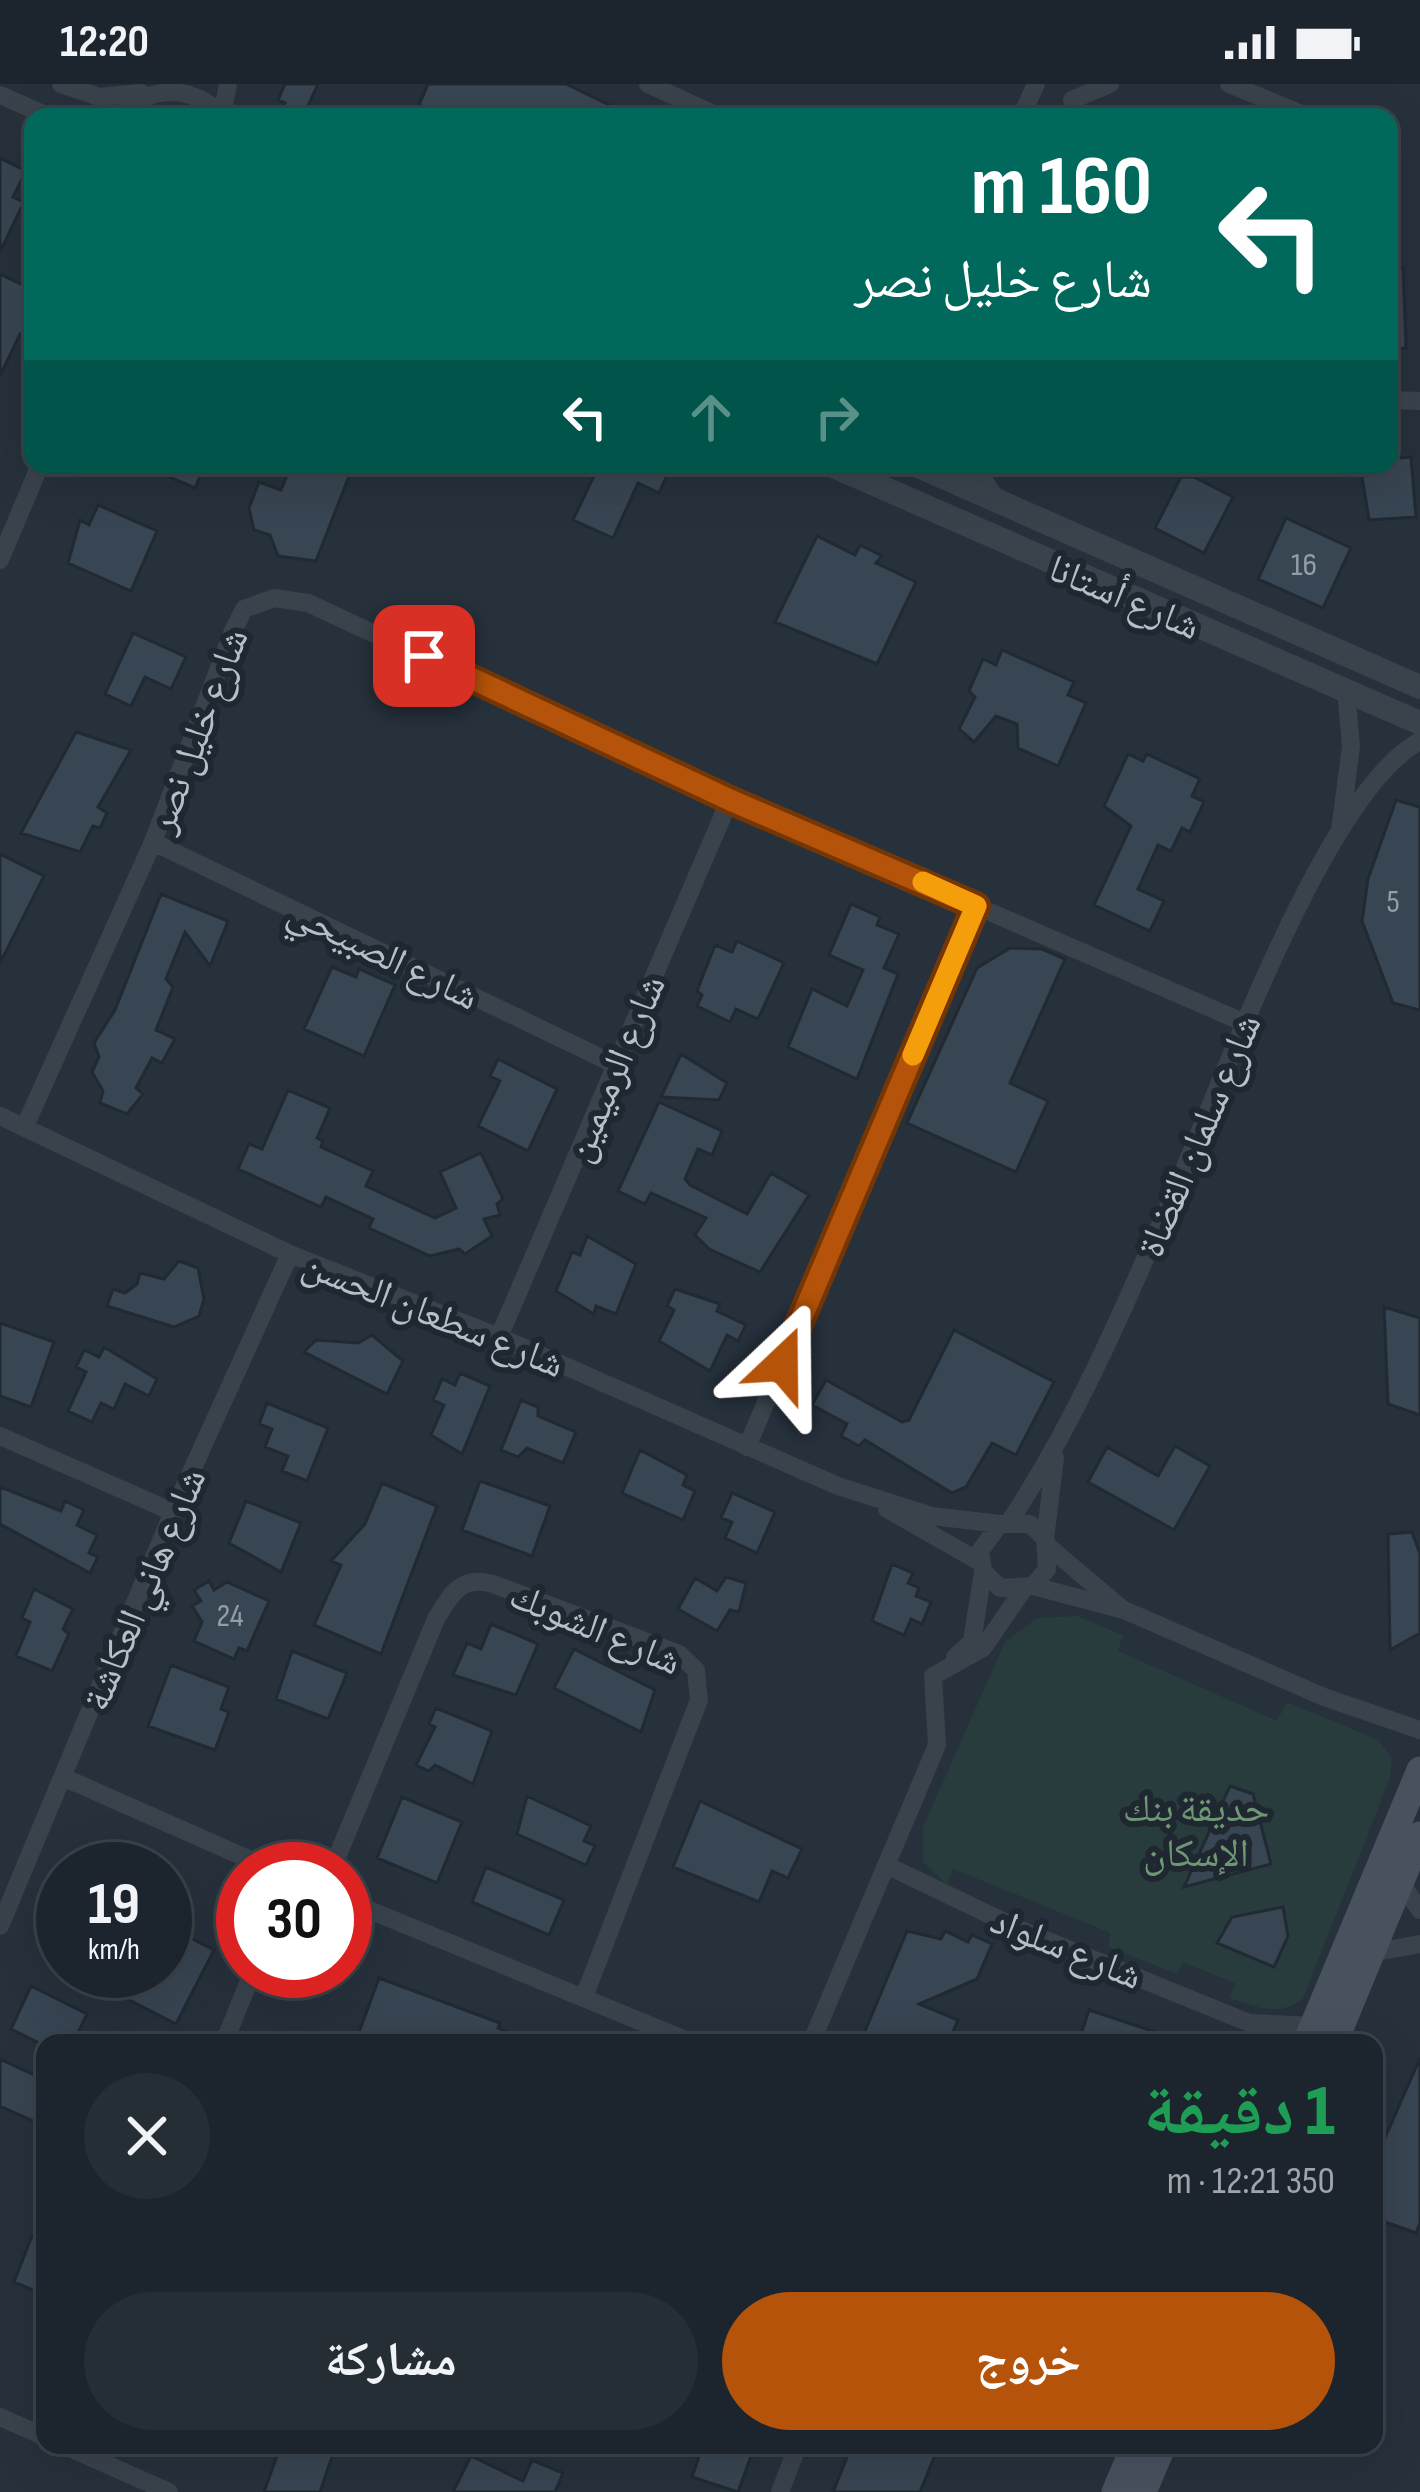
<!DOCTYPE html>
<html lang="ar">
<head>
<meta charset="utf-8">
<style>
  body { margin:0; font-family:"Sofia Sans Condensed","Noto Naskh Arabic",sans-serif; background:#252d35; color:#f1f3f6; direction:rtl; height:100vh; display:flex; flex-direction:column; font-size:45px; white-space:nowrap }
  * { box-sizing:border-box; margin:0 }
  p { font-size:39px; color:#a0a5aa }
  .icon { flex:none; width:66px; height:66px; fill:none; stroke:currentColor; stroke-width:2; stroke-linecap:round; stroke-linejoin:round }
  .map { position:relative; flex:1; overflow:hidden; direction:ltr }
  .drawer { position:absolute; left:36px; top:1950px; width:1347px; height:420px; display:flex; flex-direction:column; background:#1c252d; border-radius:24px; box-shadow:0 12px 48px #0002,0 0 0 3px #3a4249; direction:rtl }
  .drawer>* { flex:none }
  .hud { position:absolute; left:24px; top:24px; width:1374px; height:366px; border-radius:24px; box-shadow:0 12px 48px #0002,0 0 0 3px #3a4249; direction:rtl; background:#00695c; color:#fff; overflow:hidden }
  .speed { position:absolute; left:36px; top:1758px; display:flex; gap:24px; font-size:60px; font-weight:700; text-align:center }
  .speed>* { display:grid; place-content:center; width:156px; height:156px; border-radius:50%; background:#1c252d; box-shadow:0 12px 48px #0002,0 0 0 3px #3a4249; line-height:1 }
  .speed small { font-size:30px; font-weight:400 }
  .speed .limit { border:18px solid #d22; background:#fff; color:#111 }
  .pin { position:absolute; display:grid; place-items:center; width:102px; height:102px; color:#fff; margin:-51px; border-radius:24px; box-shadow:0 6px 18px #0006 }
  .me { position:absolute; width:132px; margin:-66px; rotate:23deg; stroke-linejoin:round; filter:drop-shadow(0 0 9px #0008) }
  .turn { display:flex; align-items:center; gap:42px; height:252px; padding:0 48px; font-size:54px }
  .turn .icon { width:156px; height:156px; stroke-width:2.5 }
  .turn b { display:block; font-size:84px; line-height:102px }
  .lanes { display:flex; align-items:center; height:114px; padding:0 48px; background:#0003; justify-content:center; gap:60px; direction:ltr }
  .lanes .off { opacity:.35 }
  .round { display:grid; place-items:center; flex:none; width:126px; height:126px; border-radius:63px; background:#252d35 }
  .overview { display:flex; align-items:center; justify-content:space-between; height:204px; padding:0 48px }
  h1 { font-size:72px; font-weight:800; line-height:90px; color:#1e9e55 }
  .action { display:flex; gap:24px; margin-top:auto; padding:24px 48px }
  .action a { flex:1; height:138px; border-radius:72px; background:#b45309; color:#fff; font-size:48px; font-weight:800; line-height:138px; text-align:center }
  .action a+a { background:#252d35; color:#f1f3f6 }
  .status { display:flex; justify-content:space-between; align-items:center; height:84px; padding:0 60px; background:#1c252d; direction:ltr }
  .status svg { height:33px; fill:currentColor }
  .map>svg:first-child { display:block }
</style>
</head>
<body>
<div class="status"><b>12:20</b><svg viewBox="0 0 49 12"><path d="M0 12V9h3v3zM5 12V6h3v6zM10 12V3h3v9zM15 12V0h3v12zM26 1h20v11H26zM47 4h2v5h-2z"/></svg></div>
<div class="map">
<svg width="1420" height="2408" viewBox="0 0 1420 2408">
  <rect width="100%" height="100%" fill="#26313c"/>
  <!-- green -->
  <path fill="#283c3d" d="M1077,1532L1123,1551L1118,1567L1277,1637L1287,1618L1378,1656L1392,1674L1390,1694L1303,1914C1279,1934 1258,1923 1230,1914L1235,1899L1182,1878L1178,1890L1108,1863L1111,1849L953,1785L947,1801L923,1778V1743L1005,1558L1037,1534Z"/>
  <!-- building -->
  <path fill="#384552" stroke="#212a33" stroke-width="3" d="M285,0H318L308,22L317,33H279L285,19L278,16Z
    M428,0H566L634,33H448L419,21Z
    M0,74L26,87L13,113L24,118L0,168Z
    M1389,184H1403L1406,264L1389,265Z
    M0,190L33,206V256L20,250L0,292Z
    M1411,373L1416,433L1369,436L1360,381H1389V375Z
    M141,381H205L195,404Z
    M291,381H336L351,387L316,477L278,472L270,451L254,446L249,424L259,398L281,406Z
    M599,381H672L659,409L638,399L613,454L573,436Z
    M1181,393H1194L1233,413L1204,469L1155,444Z
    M98,421L157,447L131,507L68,479L80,436L89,441Z
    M1286,434L1351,464L1323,524L1258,495Z
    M817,452L855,471L860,461L882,472L876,479L916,498L877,580L775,538Z
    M133,549L186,573L171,605L145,593L131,622L105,610Z
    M1002,566L1074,598L1068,611L1086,619L1058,682L1018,664L1017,640L996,632L974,658L959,645L975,613L969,607L983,575L996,581Z
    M76,648L131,666L98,723L107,729L100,744L93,742L80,768L21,749Z
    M1128,670L1143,677L1147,670L1200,695L1192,712L1204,718L1190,748L1182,744L1171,767L1158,761L1138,805L1164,817L1150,847L1094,821L1131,742L1104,722Z
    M1396,716L1420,723V926L1393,919L1362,837L1368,795Z
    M0,770L44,792L0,879Z
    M161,810L228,837L210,882L185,848L166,895L173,903L156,946L175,955L162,979L152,974L136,1004L143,1010L127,1030L100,1019L103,1007L92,988L99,973L94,959L115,926Z
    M851,820L880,833L877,841L899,850L884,884L898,890L857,995L788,963L812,905L847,922L863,886L829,871Z
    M737,857L784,879L758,935L736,925L730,938L697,922L702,911L697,907L715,861L732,868Z
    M1010,864L1042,865L1065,875L1010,999L1048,1017L1016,1088L907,1039L977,884Z
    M332,883L356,893L359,885L395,901L364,972L304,945Z
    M681,970L727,999L719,1016L661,1013Z
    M498,975L557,1005L528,1067L478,1042L500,997L490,992Z
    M288,1006L330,1024L317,1054L323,1057L321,1063L373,1087L366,1102L435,1134L456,1124L440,1088L481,1069L503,1115L497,1120L500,1131L484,1135L492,1152L465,1170L459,1165L430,1172L369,1144L373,1135L326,1113L321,1123L238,1085L249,1060L262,1065Z
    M659,1018L722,1047L712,1071L698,1065L685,1095L690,1101L747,1130L771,1089L809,1111L760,1188L709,1165L695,1151L706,1134L651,1109L645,1120L618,1107Z
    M587,1152L636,1180L616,1230L596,1222L594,1230L556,1207L572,1168L580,1171Z
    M179,1177L198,1184L204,1215L199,1232L174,1243L107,1222L113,1205L125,1209L137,1200L140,1189L164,1195Z
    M675,1205L720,1220L717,1227L746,1241L738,1257L727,1251L710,1287L659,1257L674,1226L667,1222Z
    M1384,1223L1420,1234V1331L1388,1320Z
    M0,1239L54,1258L31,1323L0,1312Z
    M954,1246L1054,1298L1016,1371L992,1359L966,1403L952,1409L865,1356L859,1362L841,1352L847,1340L812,1321L826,1296L902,1338L909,1336Z
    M372,1251L403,1277L387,1310L304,1268L316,1256L358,1259Z
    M104,1263L157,1295L149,1312L125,1300L114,1325L101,1319L92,1338L68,1327L86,1288L76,1283L84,1266L99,1273Z
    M460,1289L490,1302L462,1370L431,1351L444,1321L433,1316L442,1295L455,1301Z
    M521,1316L538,1323V1332L576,1348L563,1379L527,1364L518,1373L501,1366Z
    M267,1319L328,1344L307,1397L282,1387L288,1372L265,1363L272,1345L259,1340Z
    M1175,1362L1210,1382L1174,1446L1088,1398L1107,1363L1158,1392Z
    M640,1366L687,1391L683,1401L695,1407L683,1436L622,1409Z
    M480,1397L550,1422L532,1472L462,1446Z
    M382,1399L437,1422L381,1570L314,1541L341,1481L331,1477L365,1440Z
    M0,1403L61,1427L65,1417L84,1426L77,1441L97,1451L89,1469L98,1473L90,1489L0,1440Z
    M732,1409L775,1428L757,1469L725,1454L732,1438L721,1434Z
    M246,1417L301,1439L281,1488L229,1459Z
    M1412,1448L1420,1470V1549L1390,1566L1388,1450Z
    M892,1480L913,1489L908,1499L919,1504L916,1512L931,1518L922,1540L911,1535L904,1551L872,1537Z
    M726,1493L746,1499L739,1528L730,1526L717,1547L678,1525L695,1494L717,1507Z
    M209,1497L214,1506L227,1498L269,1517L247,1567L239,1564L234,1575L194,1557L202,1538L192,1522L201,1517L194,1506Z
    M34,1505L73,1525L63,1545L69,1550L52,1587L16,1572L30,1538L22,1534Z
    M491,1540L538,1560L516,1611L453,1591L467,1559L481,1565Z
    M574,1565L655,1606L641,1648L554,1604Z
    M292,1567L347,1589L328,1635L276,1615Z
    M171,1581L229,1603L221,1625L229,1628L215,1666L148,1642Z
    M436,1624L492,1647L473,1700L435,1681L429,1687L416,1681L435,1643L429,1640Z
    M1230,1702L1253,1710L1271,1780L1184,1803Z
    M527,1712L591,1742L584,1757L595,1762L586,1781L517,1750Z
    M402,1713L462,1738L437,1799L377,1774Z
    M700,1717L802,1765L788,1794L772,1787L759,1818L673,1783Z
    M486,1783L564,1816L549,1851L472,1818Z
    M1283,1823L1288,1852L1274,1883L1217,1859L1232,1833Z
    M165,1841L214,1866L176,1940L73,1887H165Z
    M907,1847L941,1855L945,1847L968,1858L972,1851L992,1860L977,1895L919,1920L958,1936L948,1959H860Z
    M379,1894L500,1939L498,1944L532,1959H355Z
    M31,1902L87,1930L73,1959H39L11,1945Z
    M1089,1926L1179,1956L1178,1959H1078Z
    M1420,1974V2139L1416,2149L1374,2134V2079Z
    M0,1975L45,1996L40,2040L0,2022Z
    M32,2152L45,2157V2211L14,2198Z
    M281,2361H336L320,2408H264Z
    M703,2361H755L738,2408L692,2393Z
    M852,2361H911L935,2371L920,2408H833Z
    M471,2372L523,2397L532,2376L563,2389L555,2408H453Z"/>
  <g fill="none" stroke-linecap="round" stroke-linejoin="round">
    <!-- minor -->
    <path stroke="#3a434c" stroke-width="18" d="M61,0L99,13L141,9
      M648,0L720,33
      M1229,0L1309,33
      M0,11L50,33
      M1072,16L1110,0
      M222,31L228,0
      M120,33C145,0 196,0 223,33
      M1021,33L1036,0
      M1389,316L1420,317
      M974,381L998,418
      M0,476L40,381
      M1340,747L1351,662L1346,607
      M153,758L616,981
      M0,1032L290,1170L499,1253L838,1402L932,1432L1000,1440
      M25,1042L153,758L233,547L244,525L274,514L308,519L730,715L1245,939
      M499,1253L730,715
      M0,1352L173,1428
      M747,1363L976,822
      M887,1425L980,1478
      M1010,1437C1079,1332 1127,1217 1177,1102C1222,1000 1326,706 1420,657
      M1045,1455L1055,1374
      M1048,1462L1120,1523
      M1033,1502L1047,1485L1045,1455L1030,1440H1000L980,1467L983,1487L1000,1504L1033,1502L1124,1526L1324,1613L1420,1646
      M955,1573L972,1558L983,1487
      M933,1592L983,1564L1023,1506
      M65,1694L271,1785
      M886,1781L1019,1845L1249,1939L1314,1942
      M332,1785L436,1535C451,1510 461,1491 493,1500L679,1570L696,1586L699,1616L584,1913
      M1400,1798L1420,1826
      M345,1816L693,1959
      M0,1842L173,1428L290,1170
      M1371,1869L1420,1860
      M224,1959L253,1887
      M811,1959L937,1661L933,1592
      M0,2333L45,2353
      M63,2361L169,2408
      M780,2408L798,2361"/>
    <!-- tertiary -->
    <path stroke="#3a434c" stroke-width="24" d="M831,381L1420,639
      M916,381L1420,603"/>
    <!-- secondary -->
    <path stroke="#48525f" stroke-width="27" d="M1306,1959L1420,1686
      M1334,1959L1420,1751
      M1115,2408L1135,2361
      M1143,2408L1163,2361"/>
  </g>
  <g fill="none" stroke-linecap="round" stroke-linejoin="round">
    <!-- route casing -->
    <g stroke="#753606" stroke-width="30">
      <path id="route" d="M424,572L730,716L976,822L782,1280"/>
    </g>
    <!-- route -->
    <use href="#route" stroke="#b45309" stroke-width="21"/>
    <!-- slow -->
    <path stroke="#f59e0b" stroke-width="21" d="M913,971L976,822L923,798"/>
  </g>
  <g text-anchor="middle" stroke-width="12" stroke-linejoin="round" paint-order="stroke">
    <!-- number labels -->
    <g font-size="33" fill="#949ea8">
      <text x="1304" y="491">16</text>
      <text x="1393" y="828">5</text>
      <text x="230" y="1542">24</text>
    </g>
    <!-- street labels -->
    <g font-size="39" fill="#b6bec7" stroke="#1f2831">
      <text transform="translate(1125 512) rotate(23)" y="14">شارع أستانا</text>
      <text transform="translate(197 646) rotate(-69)" y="14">شارع خليل نصر</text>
      <text transform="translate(384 869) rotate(26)" y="14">شارع الصبيحي</text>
      <text transform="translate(614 984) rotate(-67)" y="14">شارع الرميمين</text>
      <text transform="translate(1198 1051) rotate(-67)" y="14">شارع سلمان القضاة</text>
      <text transform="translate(434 1229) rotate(22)" y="14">شارع سطعان الحسن</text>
      <text transform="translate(143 1505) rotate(-67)" y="14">شارع هاني العكاشة</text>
      <text transform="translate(596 1543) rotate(23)" y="14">شارع الشوبك</text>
      <text transform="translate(1067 1863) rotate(22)" y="14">شارع سلواد</text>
    </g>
    <!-- park labels -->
    <g font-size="39" fill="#6f9675" stroke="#1f2831">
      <text x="1196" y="1737">حديقة بنك<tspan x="1196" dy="45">الإسكان</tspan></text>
    </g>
  </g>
</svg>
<div class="speed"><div>19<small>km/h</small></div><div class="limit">30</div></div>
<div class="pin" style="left:424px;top:572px;background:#d93025"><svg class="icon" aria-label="arrive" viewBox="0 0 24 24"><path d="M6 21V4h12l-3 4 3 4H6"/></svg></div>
<svg class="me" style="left:782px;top:1280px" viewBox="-20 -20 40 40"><path d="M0-17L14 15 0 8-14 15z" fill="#b45309" stroke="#fff" stroke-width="4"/></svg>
<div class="hud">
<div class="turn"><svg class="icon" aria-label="left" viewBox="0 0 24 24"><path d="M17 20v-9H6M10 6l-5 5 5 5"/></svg><div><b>160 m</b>شارع خليل نصر</div></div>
<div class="lanes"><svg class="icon" aria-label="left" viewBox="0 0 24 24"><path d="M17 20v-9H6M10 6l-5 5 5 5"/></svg><svg class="icon off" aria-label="ahead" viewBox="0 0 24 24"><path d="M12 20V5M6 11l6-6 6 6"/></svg><svg class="icon off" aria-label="right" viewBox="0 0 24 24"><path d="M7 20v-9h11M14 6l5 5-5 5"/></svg></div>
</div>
<section class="drawer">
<div class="overview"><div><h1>1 دقيقة</h1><p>350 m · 12:21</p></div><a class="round"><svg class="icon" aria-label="close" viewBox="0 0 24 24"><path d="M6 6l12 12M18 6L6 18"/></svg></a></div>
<div class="action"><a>خروج</a><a>مشاركة</a></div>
</section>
</div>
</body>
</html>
